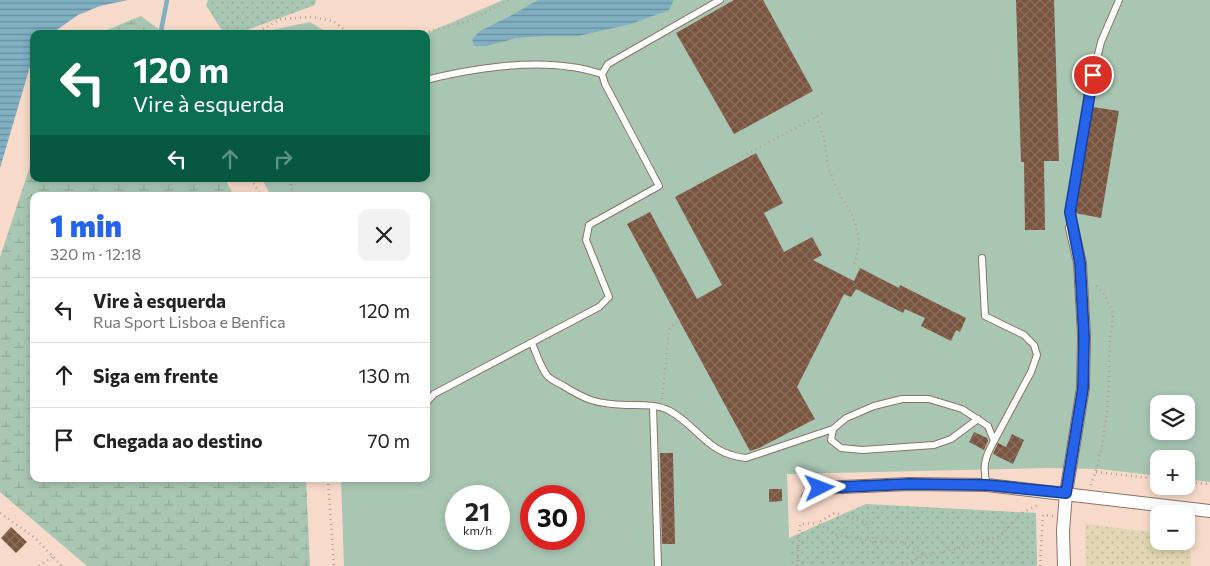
<!DOCTYPE html>
<html lang="pt">
<head>
<meta charset="utf-8">
<style>
  body { margin:0; font-family:Commissioner,sans-serif; background:#f2f2f2; color:#222; height:100vh; display:flex; flex-direction:column; font-size:19px; white-space:nowrap }
  * { box-sizing:border-box; margin:0 }
  p { font-size:16px; color:#767676 }
  .icon { flex:none; width:28px; height:28px; fill:none; stroke:currentColor; stroke-width:2; stroke-linecap:round; stroke-linejoin:round }
  .map { position:relative; flex:1; overflow:hidden }
  .panel { position:absolute; left:30px; top:192px; width:400px; height:290px; display:flex; flex-direction:column; background:#fff; border-radius:10px; box-shadow:0 2px 8px #0003 }
  .panel>* { flex:none }
  .guide { position:absolute; left:30px; top:30px; width:400px; height:152px; border-radius:10px; box-shadow:0 2px 8px #0003; background:#0b6e4f; color:#fff; overflow:hidden }
  .buttons { position:absolute; left:1150px; top:395px; display:grid; gap:10px }
  .buttons a { display:grid; place-items:center; width:45px; height:45px; border-radius:10px; background:#fff; box-shadow:0 2px 8px #0003; font-size:25px }
  .speed { position:absolute; left:445px; top:485px; display:flex; gap:10px; font-size:25px; font-weight:700; text-align:center }
  .speed>* { display:grid; place-content:center; width:65px; height:65px; border-radius:50%; background:#fff; box-shadow:0 2px 8px #0003; line-height:1 }
  .speed small { font-size:12px; font-weight:400 }
  .speed .limit { border:8px solid #d22; background:#fff; color:#111 }
  .pin { position:absolute; display:grid; place-items:center; width:42px; height:42px; color:#fff; margin:-21px; border:2px solid #fff; border-radius:50%; box-shadow:0 1px 5px #0007 }
  .me { position:absolute; width:55px; margin:-28px; rotate:87deg; stroke-linejoin:round; filter:drop-shadow(0 0 4px #0008) }
  .turn { display:flex; align-items:center; gap:18px; height:105px; padding:0 20px; font-size:22px }
  .turn .icon { width:65px; height:65px; stroke-width:2.5 }
  .turn b { display:block; font-size:35px; line-height:42px }
  .lanes { display:flex; align-items:center; height:48px; padding:0 20px; background:#0003; justify-content:center; gap:25px; direction:ltr }
  .lanes .off { opacity:.35 }
  .round { display:grid; place-items:center; flex:none; width:52px; height:52px; border-radius:10px; background:#f2f2f2 }
  .overview { display:flex; align-items:center; justify-content:space-between; height:85px; padding:0 20px }
  h1 { font-size:30px; font-weight:800; line-height:38px; color:#2563eb }
  ul { padding:0; list-style:none }
  li { display:flex; align-items:center; gap:15px; height:65px; padding:0 20px; border-top:1px solid #e0e0e0 }
  li div { flex:1 }
  li b { display:block; font-size:19px }
  li em { font-style:normal }
  .map>svg:first-child { display:block }
</style>
</head>
<body>
<div class="map">
<svg width="1210" height="566" viewBox="0 0 1210 566">
  <defs>
    <pattern id="grass-dots" width="8" height="8" patternUnits="userSpaceOnUse" patternTransform="scale(1.25)"><rect width="8" height="8" fill="#a9c6b3"/><path d="M2 2h.1M6 6h.1" fill="none" stroke="#91aa99" stroke-width="1.8" stroke-linecap="round"/></pattern>
    <pattern id="wetland-marsh" width="20" height="14" patternUnits="userSpaceOnUse" patternTransform="scale(1.25)"><rect width="20" height="14" fill="#a9c6b3"/><path d="M1 5h8M5 5V1M11 12h8M15 12V8" fill="none" stroke="#91aa99"/></pattern>
    <pattern id="sand-dots" width="8" height="8" patternUnits="userSpaceOnUse" patternTransform="scale(1.25)"><rect width="8" height="8" fill="#e1d7b2"/><path d="M2 2h.1M6 6h.1" fill="none" stroke="#c1b898" stroke-width="1.8" stroke-linecap="round"/></pattern>
    <pattern id="water-rules" width="6" height="5" patternUnits="userSpaceOnUse" patternTransform="scale(1.25)"><rect width="6" height="5" fill="#80b0c2"/><path d="M0 2.5h6" fill="none" stroke="#698f9d"/></pattern>
    <pattern id="building-cross-hatch" width="8" height="8" patternUnits="userSpaceOnUse" patternTransform="scale(1.25)"><rect width="8" height="8" fill="#795540"/><path d="M0 0l8 8M0 8l8-8" fill="none" stroke="#8a6e5e"/></pattern>
  </defs>
  <rect width="100%" height="100%" fill="#f7daca"/>
  <!-- grass -->
  <path fill="url(#grass-dots)" d="M208,0H316L315,5L236,34H224L206,5Z
    M866,504L1036,513L1037,566H787L784,543L791,537Z"/>
  <!-- wetland -->
  <path fill="url(#wetland-marsh)" d="M141,16L161,31L162,34H97Z
    M34,154V179H225L234,196H34V479H306L310,566H87L0,492V257Z"/>
  <!-- sand -->
  <path fill="url(#sand-dots)" d="M1085,524L1159,533V541H1186V536L1190,537L1191,566H1086Z"/>
  <!-- park -->
  <path fill="#a9c6b3" fill-rule="evenodd" d="M503,0H1210V482L1186,479V459H1159V476L1100,469L1048,468L787,474L790,566H344L341,479H426V196H271L262,179H426L425,34ZM1159,404H1186V431H1159ZM456,496H499V539H456ZM531,496H574V539H531Z
    M310,22L330,34H253Z"/>
  <!-- water -->
  <path fill="url(#water-rules)" d="M0,0H128L100,6L78,15L51,34H34V53L0,168Z
    M538,0H674L669,10L631,24L578,36H545L516,38L487,46H474L472,39L480,31L514,14Z"/>
  <g fill="none" stroke-linecap="round" stroke-linejoin="round">
    <!-- stream -->
    <path stroke="#80b0c2" stroke-width="4.5" d="M161,31L167,0"/>
  </g>
  <!-- building -->
  <path fill="url(#building-cross-hatch)" d="M734,0H763L813,91L734,134L676,33Z
    M1016,0H1054L1059,161H1044L1045,230H1025L1024,162H1021Z
    M1093,107L1119,111L1101,218L1075,213V212Z
    M756,153L783,203L764,213L784,252L812,237L822,255L813,260L854,281L860,268L899,288L900,285L966,318L960,332L956,330L951,341L921,326L925,318L905,309L903,313L856,289L851,297L844,294L797,387L815,419L759,448L750,451L627,224L650,212L697,299L722,285L675,197Z
    M974,432L987,438L988,441L984,450L969,442Z
    M1012,434L1024,440L1013,464L993,454L998,443L1006,447Z
    M660,453H673L675,544H662Z
    M769,489H782V501L769,502Z
    M11,527L27,542L16,553L1,538Z"/>
  <g fill="none" stroke-linecap="round" stroke-linejoin="round">
    <!-- service casing -->
    <g stroke="#8c7365" stroke-width="8">
      <path id="service" d="M426,80C469,69 527,60 571,67C582,68 592,71 602,74
        M1072,228L1070,212L1093,75L1101,42L1119,0
        M982,258L985,316L1024,335L1034,345L1037,355L1031,372L994,441
        M532,343C536,353 540,365 546,374C549,379 556,382 562,385C586,400 596,404 626,405C640,405 657,404 670,411C700,428 707,454 746,458L833,429
        M426,403L434,394L599,307L609,297L586,240L589,225L659,186L605,84L602,74L608,64L720,0
        M653,406L658,566
        M978,419L951,439L934,445L862,450L841,448L831,440L833,429L846,418L874,406L902,399H929L962,409L988,426L994,441C985,457 982,467 987,485"/>
    </g>
    <!-- minor casing -->
    <g stroke="#8c7365" stroke-width="14">
      <path id="minor" d="M808,497L820,488L909,484L987,485L1210,511
        M1064,566L1063,531L1066,493L1083,388L1084,336L1080,263L1072,228"/>
    </g>
    <!-- path -->
    <path stroke="#b49d90" stroke-width="2.5" stroke-dasharray="1 4" stroke-linecap="butt" d="M254,34L281,19L312,17L333,21L350,34
      M419,34L471,20L509,0
      M816,117C819,123 822,131 824,138C826,149 826,161 830,172C843,211 870,222 853,268
      M738,159L825,112
      M251,179L261,196
      M291,179V188L296,196
      M662,399L669,333L670,327L679,321
      M1096,472L1159,479
      M328,479L334,566
      M1186,482L1210,484
      M1091,485C1108,440 1109,388 1110,340C1110,332 1113,324 1113,317C1112,306 1103,290 1094,284
      M0,513L34,537L62,566
      M876,542L834,534L818,523L834,513L863,521L876,542C900,540 905,540 924,556
      M39,566L52,557
      M797,566L800,524L818,523
      M902,566L924,556L960,548L1000,536L1023,512L1039,505
      M1040,566L1043,515L1053,516"/>
    <!-- service -->
    <use href="#service" stroke="#fff" stroke-width="6"/>
    <!-- minor -->
    <use href="#minor" stroke="#fff" stroke-width="12"/>
  </g>
  <g fill="none" stroke-linecap="round" stroke-linejoin="round">
    <!-- route casing -->
    <g stroke="#184099" stroke-width="12">
      <path id="route" d="M820,488L909,484L987,485L1066,493L1083,388L1084,336L1080,263L1070,212L1093,75"/>
    </g>
    <!-- route -->
    <use href="#route" stroke="#2563eb" stroke-width="9"/>
  </g>
</svg>
<div class="buttons">
<a><svg class="icon" aria-label="layers" viewBox="0 0 24 24"><path d="M12 4l9 5-9 5-9-5zM3 14l9 5 9-5"/></svg></a>
<a>+</a>
<a>−</a>
</div>
<div class="speed"><div>21<small>km/h</small></div><div class="limit">30</div></div>
<div class="pin" style="left:1093px;top:75px;background:#d93025"><svg class="icon" aria-label="arrive" viewBox="0 0 24 24"><path d="M6 21V4h12l-3 4 3 4H6"/></svg></div>
<svg class="me" style="left:820px;top:488px" viewBox="-20 -20 40 40"><path d="M0-17L14 15 0 8-14 15z" fill="#2563eb" stroke="#fff" stroke-width="4"/></svg>
<div class="guide">
<div class="turn"><svg class="icon" aria-label="left" viewBox="0 0 24 24"><path d="M17 20v-9H6M10 6l-5 5 5 5"/></svg><div><b>120 m</b>Vire à esquerda</div></div>
<div class="lanes"><svg class="icon" aria-label="left" viewBox="0 0 24 24"><path d="M17 20v-9H6M10 6l-5 5 5 5"/></svg><svg class="icon off" aria-label="ahead" viewBox="0 0 24 24"><path d="M12 20V5M6 11l6-6 6 6"/></svg><svg class="icon off" aria-label="right" viewBox="0 0 24 24"><path d="M7 20v-9h11M14 6l5 5-5 5"/></svg></div>
</div>
<section class="panel">
<div class="overview"><div><h1>1 min</h1><p>320 m · 12:18</p></div><a class="round"><svg class="icon" aria-label="close" viewBox="0 0 24 24"><path d="M6 6l12 12M18 6L6 18"/></svg></a></div>
<ul>
<li><svg class="icon" aria-label="left" viewBox="0 0 24 24"><path d="M17 20v-9H6M10 6l-5 5 5 5"/></svg><div><b>Vire à esquerda</b><p>Rua Sport Lisboa e Benfica</p></div><em>120 m</em></li>
<li><svg class="icon" aria-label="ahead" viewBox="0 0 24 24"><path d="M12 20V5M6 11l6-6 6 6"/></svg><div><b>Siga em frente</b></div><em>130 m</em></li>
<li><svg class="icon" aria-label="arrive" viewBox="0 0 24 24"><path d="M6 21V4h12l-3 4 3 4H6"/></svg><div><b>Chegada ao destino</b></div><em>70 m</em></li>
</ul>
</section>
</div>
</body>
</html>
